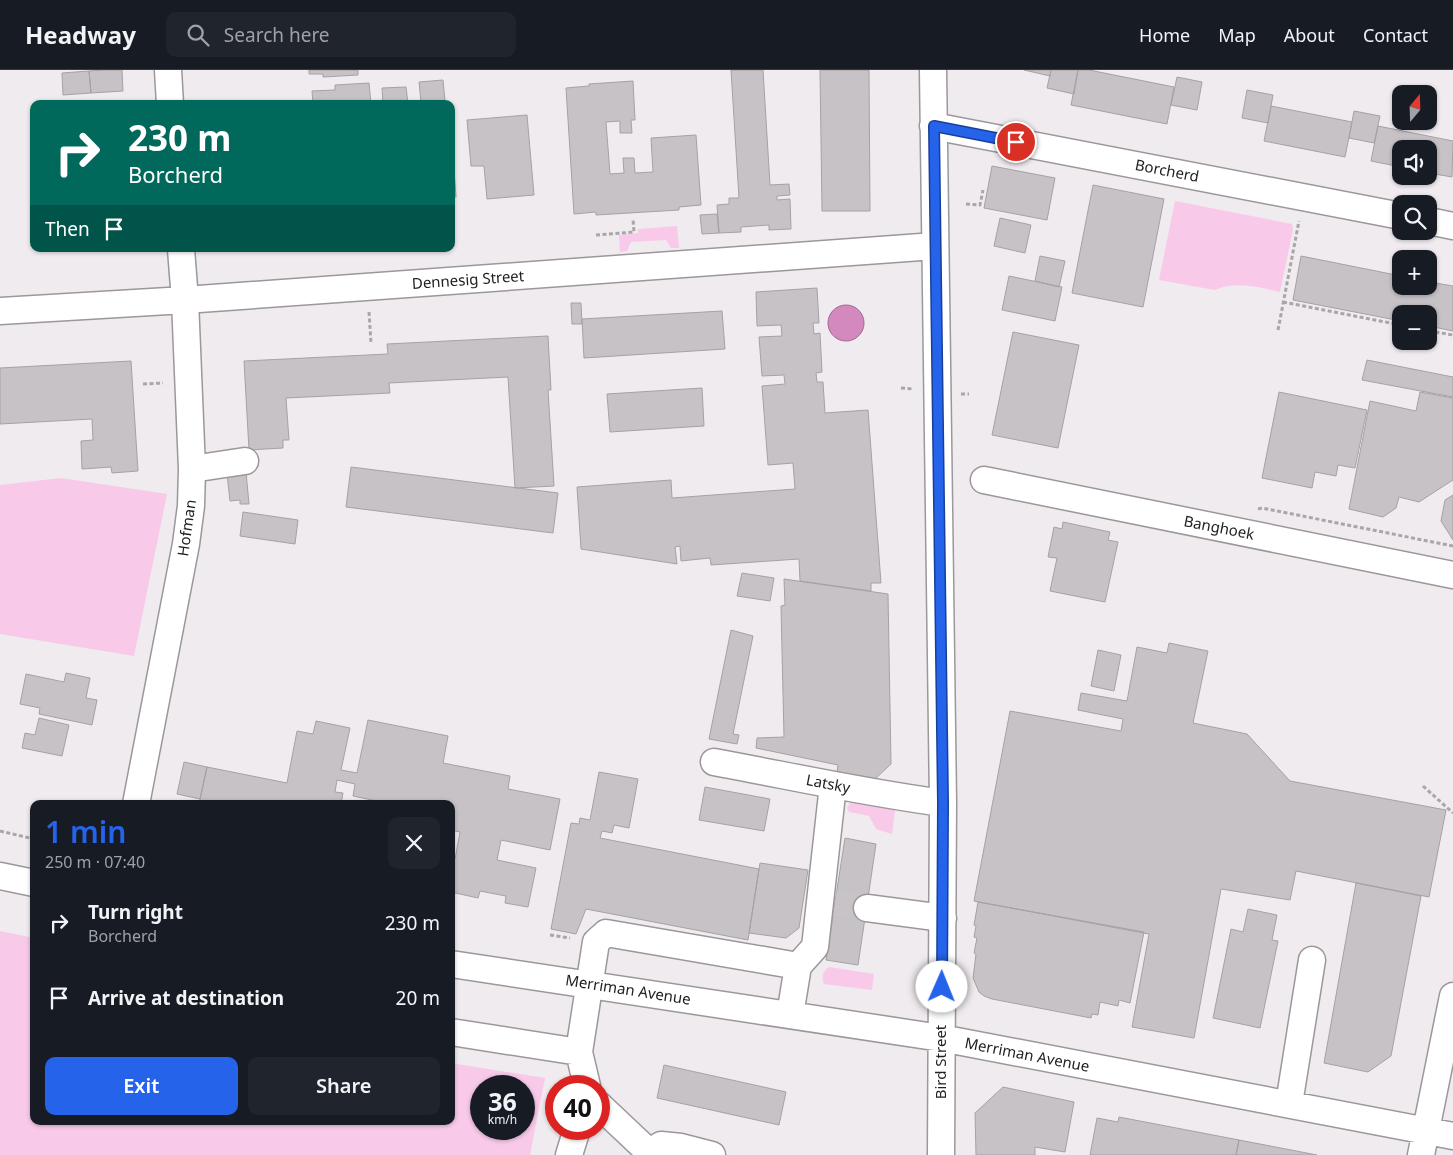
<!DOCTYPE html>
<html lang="en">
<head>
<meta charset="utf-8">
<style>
  body { margin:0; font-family:"Noto Sans",sans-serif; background:#20242c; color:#f1f3f6; height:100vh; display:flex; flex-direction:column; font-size:19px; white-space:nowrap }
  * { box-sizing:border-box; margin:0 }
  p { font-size:16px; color:#9ea1a6 }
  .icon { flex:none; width:28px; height:28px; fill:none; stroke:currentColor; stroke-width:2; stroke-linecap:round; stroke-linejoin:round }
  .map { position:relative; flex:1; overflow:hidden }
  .panel { position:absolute; left:30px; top:730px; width:425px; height:325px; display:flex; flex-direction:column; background:#171b24; border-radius:10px; box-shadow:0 1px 4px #0004 }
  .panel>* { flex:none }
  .top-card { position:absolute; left:30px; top:30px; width:425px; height:152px; border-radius:10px; box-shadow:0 1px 4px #0004; background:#00695c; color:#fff; overflow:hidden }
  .needle { width:32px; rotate:19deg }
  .tools { position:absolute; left:1392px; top:15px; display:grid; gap:10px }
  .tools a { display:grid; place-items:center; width:45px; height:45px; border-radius:10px; background:#171b24; box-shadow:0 1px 4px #0004; font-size:25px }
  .speed { position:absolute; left:470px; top:1005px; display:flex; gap:10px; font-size:25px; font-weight:700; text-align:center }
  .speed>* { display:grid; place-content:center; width:65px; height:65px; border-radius:50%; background:#171b24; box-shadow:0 1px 4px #0004; line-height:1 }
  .speed small { font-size:12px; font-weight:400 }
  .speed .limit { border:8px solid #d22; background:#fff; color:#111 }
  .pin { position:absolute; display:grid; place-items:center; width:42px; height:42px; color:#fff; margin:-21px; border:2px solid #fff; border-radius:50%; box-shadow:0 1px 5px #0007 }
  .me { position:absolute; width:55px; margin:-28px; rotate:1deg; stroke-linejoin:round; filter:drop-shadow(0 0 4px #0008) }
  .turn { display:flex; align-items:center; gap:18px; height:105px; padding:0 15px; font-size:22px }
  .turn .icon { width:65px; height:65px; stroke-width:2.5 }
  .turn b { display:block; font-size:35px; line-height:42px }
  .then { display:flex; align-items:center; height:48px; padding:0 15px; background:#0003; gap:10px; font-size:19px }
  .round { display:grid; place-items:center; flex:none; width:52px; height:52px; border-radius:10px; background:#20242c }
  .headline { display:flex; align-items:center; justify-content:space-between; height:85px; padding:0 15px }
  h1 { font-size:30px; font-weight:600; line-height:38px; color:#2563eb }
  .action { display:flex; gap:10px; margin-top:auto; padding:10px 15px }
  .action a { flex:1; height:58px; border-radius:10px; background:#2563eb; color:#fff; font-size:20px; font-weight:600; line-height:58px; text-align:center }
  .action a+a { background:#20242c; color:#f1f3f6 }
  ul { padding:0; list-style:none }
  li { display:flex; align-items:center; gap:15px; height:75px; padding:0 15px }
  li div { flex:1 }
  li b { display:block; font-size:19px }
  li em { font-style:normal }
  header { display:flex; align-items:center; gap:30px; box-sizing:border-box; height:70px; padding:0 25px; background:#171b24; border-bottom:1px solid #363941 }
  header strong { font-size:24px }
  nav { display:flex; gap:28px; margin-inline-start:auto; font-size:18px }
  .search { width:350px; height:45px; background:#20242c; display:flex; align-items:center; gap:12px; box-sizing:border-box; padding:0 18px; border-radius:10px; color:#9ea1a6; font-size:19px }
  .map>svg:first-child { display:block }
</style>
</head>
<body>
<header>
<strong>Headway</strong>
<div class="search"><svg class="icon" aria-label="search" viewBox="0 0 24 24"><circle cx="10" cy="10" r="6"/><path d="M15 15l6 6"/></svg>Search here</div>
<nav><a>Home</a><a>Map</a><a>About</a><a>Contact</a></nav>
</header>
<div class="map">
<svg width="1453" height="1085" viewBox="0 0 1453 1085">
  <rect width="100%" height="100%" fill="#f0ebef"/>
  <!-- green -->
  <path fill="#f8c9e9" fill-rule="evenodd" d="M1175,131L1292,154L1293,159L1280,222C1259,217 1236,211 1215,220L1159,210Z
    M677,156L679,178H671L666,170L631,172L627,181L620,182L619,165L638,163V159Z
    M61,408L167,424L134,586L0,564V415Z
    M853,732L895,740L892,764L876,759L869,746L849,742L847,738L850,733Z
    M0,861L34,868V1051H451V993L545,1008L530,1085H0ZM481,1016H524V1059H481Z
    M829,897L874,904L872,920L824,914C821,908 823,900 829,897Z"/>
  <!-- water -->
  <path fill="#d389bd" stroke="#9e6a8e" d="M828 253a18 18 0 1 1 36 0a18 18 0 1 1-36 0Z"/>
  <!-- building -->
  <path fill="#c7c2c5" stroke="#a5a1a4" d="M104,0H122L123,21L91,23L89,1Z
    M309,0H358V5L323,7V4H309Z
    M731,0H763L770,115L789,114L790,125L777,126V130L790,129L791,159L769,160V155L741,157V162L719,163L717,135L729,134V128H739Z
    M820,0H869L870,141H822Z
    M1024,0H1051L1050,6Z
    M1051,0H1078L1074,24L1047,18Z
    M1078,0H1089L1174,17L1167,54L1071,35Z
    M89,1L91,23L63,25L62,3Z
    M1177,7L1202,12L1197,40L1171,35Z
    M443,10L445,31L421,32L419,12Z
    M633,11L635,50H631L632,63H620V51L606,52L610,104L624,103L623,88H634L635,103L653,102L651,68L696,65L701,135L679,137V140L596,145V142L574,144L566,18L589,16V14Z
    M369,13L371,34H313L312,21L335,20V15Z
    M406,17L408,34H383L382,18Z
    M1247,20L1273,25L1268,53L1242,48Z
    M1271,36L1352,52L1345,87L1264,71Z
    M1354,41L1380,46L1374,73L1349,68Z
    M527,45L534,125L487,129L484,96H471L467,50Z
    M1378,56L1453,71L1452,107L1429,103V79H1401V97L1371,91Z
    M992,96L1055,108L1047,150L984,138Z
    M451,99H454L456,127H451Z
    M1093,115L1164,129L1143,237L1072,223Z
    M717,144L719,163L702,164L700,145Z
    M1000,148L1031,155L1025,183L994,176Z
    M1040,186L1065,191L1059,217L1035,211Z
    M1301,186L1401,206V216H1429V212L1453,216V261L1429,256V244H1401V251L1293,230Z
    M1009,206L1062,217L1055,251L1002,240Z
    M817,218L819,253H813L814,264L820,263L822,302L816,303L817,312H823L825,343L868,340L881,513H871V521L800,511L799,489L711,495L710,488L681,491L680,476L675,477L677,494L581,479L577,417L671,410L672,428L795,419L793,393L768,395L762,316L785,314L784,305L762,306L759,267L782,266L781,255L757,256L756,222Z
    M571,233H581L582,254H572Z
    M722,241L725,279L584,288L582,249Z
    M1013,262L1079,275L1058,378L992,365Z
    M548,266L551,320H548L554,416L515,418L508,307L389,313L390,323L286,328L289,370H283V378L249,380L244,291L388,284L387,274Z
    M1367,290L1453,307V327L1362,310Z
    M131,291L138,401L112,403L111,397L82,399L81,371L93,370L92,349L0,354V298Z
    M702,318L704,356L610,362L607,324Z
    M1279,322L1367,340L1355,398L1338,395L1336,406L1315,402L1312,418L1262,408Z
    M1420,322L1453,328V410L1419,432L1399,427L1396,438L1383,447L1349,439L1370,331L1416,341Z
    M351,397L558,423L553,463L346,437Z
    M246,402L249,434H240V430L230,431L227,404Z
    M1453,425V470L1441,451L1445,430Z
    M243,442L298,450L295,474L240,466Z
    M1063,452L1110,462L1108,470L1118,472L1105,532L1050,521L1057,488L1048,487L1054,457L1062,459Z
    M742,503L774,508L770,531L737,526Z
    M784,509L888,524L891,694L875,709L837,702L838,695L756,678L757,668L784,667L781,536L785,535Z
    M731,560L753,566L733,664L739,665L737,674L709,669Z
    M1169,573L1208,581L1193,653L1247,664L1290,711L1446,740L1429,827L1296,801L1290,830L1221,819L1194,968L1132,957L1149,864L974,831L1010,641L1121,661L1123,649L1078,640L1081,623L1127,631L1137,577L1167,583Z
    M1098,580L1121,585L1114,621L1091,616Z
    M66,603L90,608L86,628L97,630L92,655L39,644L40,638L20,634L26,604L64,612Z
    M39,648L69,655L62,686L22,678L25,663L35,665Z
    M368,650L448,666L443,693L510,706L508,719L560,729L550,780L501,770L497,790L536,798L528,837L505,833L506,826L490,823L480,821L478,828L451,822V789H455L460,762L451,760V734H391L353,726L355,714L337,710L335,722L343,723L341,734H199L207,697L287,713L297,661L313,664L316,651L350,658L341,700L357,703Z
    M184,692L207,697L200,729L177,724Z
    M599,702L638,709L629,758L614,755L612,763L602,761L600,768L759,799L748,870L586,839L576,864L551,859L571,753L579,754L580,748L590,750Z
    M705,717L770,729L764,761L699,750Z
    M845,768L876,774L858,895L826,890Z
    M760,793L808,800L799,858L786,868L749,863Z
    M1356,813L1421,826L1391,986L1368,1002L1324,993Z
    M978,832L1144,862L1130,933L1119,930L1118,936L1100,932L1098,945L1092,944L1091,948L992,929L984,926L979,922L973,908L976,884L974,883L977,868L974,867L976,856L974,855Z
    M1248,839L1277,845L1272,870L1278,871L1260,958L1213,948L1231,859L1243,862Z
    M664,995L786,1022L779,1055L657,1028Z
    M1003,1017L1074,1032L1065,1082L1035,1077V1085H976L975,1043Z
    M1119,1047L1239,1070L1236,1085H1090L1097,1048L1118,1052Z
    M1239,1070L1317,1085H1236Z"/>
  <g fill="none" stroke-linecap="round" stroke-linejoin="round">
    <!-- minor-tunnel -->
    <path stroke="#c7c3c6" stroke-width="26" stroke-dasharray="26 13" stroke-linecap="butt" d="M835,833L867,838"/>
    <!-- minor casing -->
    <g stroke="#9c979a" stroke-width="29">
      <path id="minor" d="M168,0L170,34
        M933,0L943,733C943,850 941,968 941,1085
        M933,56L1401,146
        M1429,151L1453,156
        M0,241L185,230L935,176
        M192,399L245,391
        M984,410L1453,505
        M714,692C790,706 866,723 943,733
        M136,734L186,474L191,436L192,399L185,230L181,179
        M0,806L34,813
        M867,838L943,848
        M451,894L941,968L1453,1066
        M790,945L798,896L815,877L833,715
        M451,962L579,982
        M587,1016L579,982L596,872L606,863L798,896
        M1289,1034L1312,890
        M599,1035L652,1085
        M650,1082L661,1075L681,1077L712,1085
        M569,1085L577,1059
        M1421,1085L1453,926"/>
    </g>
    <!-- path -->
    <path stroke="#a9a6a9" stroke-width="3" stroke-dasharray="4 2.5" stroke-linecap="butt" d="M966,134L980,135L983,120
      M596,165L634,162L633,149
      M1283,232L1401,255
      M369,242L371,273
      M1278,260L1299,151
      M1429,261L1453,265
      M143,314L163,313
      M901,318L913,319
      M961,324H969
      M1258,439L1262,438L1453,476
      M1423,716L1453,743
      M0,761L34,769
      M550,865L570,868"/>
    <!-- minor -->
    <use href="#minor" stroke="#fff" stroke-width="26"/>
  </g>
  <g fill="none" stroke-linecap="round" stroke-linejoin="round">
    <!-- route casing -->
    <g stroke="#184099" stroke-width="12">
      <path id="route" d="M942,917L943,733L934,56L1016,72"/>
    </g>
    <!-- route -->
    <use href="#route" stroke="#2563eb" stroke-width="9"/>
  </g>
  <g text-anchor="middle" stroke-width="4" stroke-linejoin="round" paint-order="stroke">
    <!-- street labels -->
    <g font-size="15" fill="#222122" stroke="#fff">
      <text transform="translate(1167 101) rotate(11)" y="5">Borcherd</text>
      <text transform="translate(468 210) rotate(-4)" y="5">Dennesig Street</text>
      <text transform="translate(187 458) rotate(-82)" y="5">Hofman</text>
      <text transform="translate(1219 458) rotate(11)" y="5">Banghoek</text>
      <text transform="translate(828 714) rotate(11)" y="5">Latsky</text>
      <text transform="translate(628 920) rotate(9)" y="5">Merriman Avenue</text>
      <text transform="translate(1027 985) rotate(11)" y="5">Merriman Avenue</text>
      <text transform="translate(941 992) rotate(-90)" y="5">Bird Street</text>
    </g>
  </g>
</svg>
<div class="tools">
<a><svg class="needle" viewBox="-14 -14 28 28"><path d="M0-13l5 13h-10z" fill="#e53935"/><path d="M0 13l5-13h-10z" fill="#9ea1a6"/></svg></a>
<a><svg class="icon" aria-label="sound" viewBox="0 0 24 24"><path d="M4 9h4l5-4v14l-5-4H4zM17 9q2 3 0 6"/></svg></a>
<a><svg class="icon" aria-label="search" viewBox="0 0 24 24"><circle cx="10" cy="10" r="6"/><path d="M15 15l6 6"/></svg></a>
<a>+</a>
<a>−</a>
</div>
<div class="speed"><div>36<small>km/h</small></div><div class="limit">40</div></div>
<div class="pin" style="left:1016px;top:72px;background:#d93025"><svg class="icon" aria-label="arrive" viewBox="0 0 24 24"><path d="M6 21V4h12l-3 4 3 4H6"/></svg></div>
<svg class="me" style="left:942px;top:917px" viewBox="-20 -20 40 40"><circle r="19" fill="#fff"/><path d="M0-13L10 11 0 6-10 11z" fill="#2563eb"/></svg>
<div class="top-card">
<div class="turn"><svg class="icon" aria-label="right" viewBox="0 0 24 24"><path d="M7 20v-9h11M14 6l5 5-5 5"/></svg><div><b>230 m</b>Borcherd</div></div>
<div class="then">Then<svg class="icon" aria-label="arrive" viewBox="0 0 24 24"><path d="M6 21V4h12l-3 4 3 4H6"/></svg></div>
</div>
<section class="panel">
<div class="headline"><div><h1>1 min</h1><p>250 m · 07:40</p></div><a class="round"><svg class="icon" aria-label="close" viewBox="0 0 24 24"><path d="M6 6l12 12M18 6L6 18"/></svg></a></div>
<ul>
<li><svg class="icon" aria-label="right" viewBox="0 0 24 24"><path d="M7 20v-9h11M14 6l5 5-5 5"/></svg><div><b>Turn right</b><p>Borcherd</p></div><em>230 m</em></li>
<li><svg class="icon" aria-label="arrive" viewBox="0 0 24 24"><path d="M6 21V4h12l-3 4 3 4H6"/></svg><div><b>Arrive at destination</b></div><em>20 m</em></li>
</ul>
<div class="action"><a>Exit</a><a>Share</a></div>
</section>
</div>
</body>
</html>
